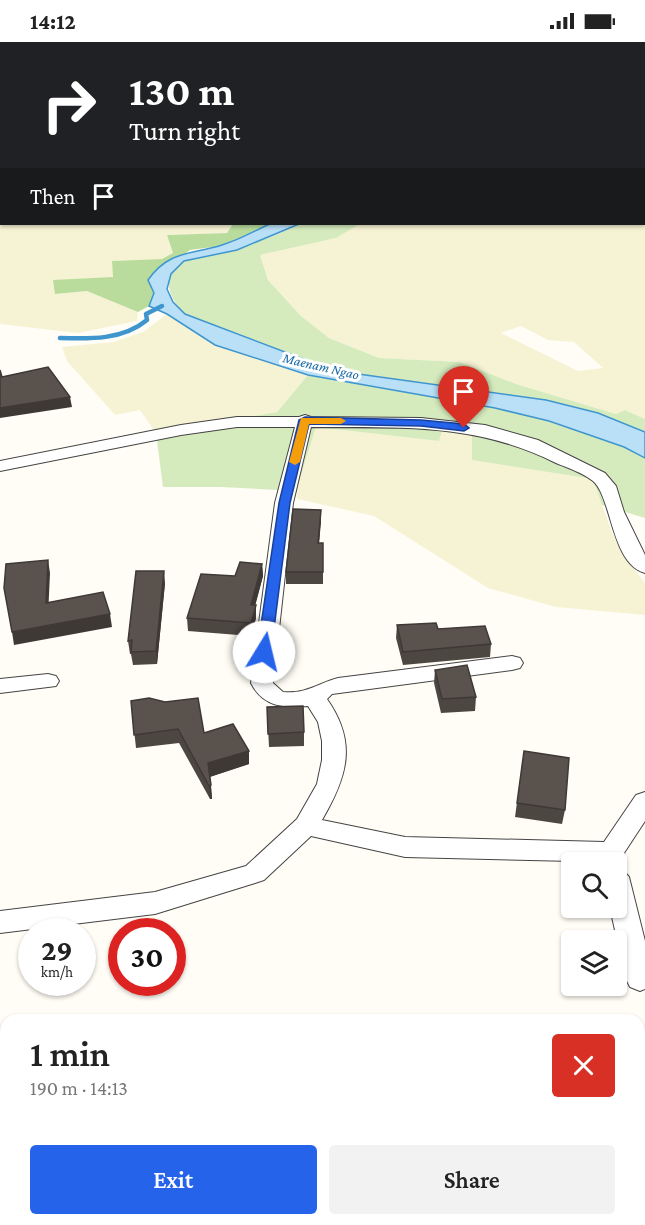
<!DOCTYPE html>
<html lang="en">
<head>
<meta charset="utf-8">
<style>
  body { margin:0; font-family:"Crimson Pro",serif; background:#f2f2f2; color:#222; height:100vh; display:flex; flex-direction:column; font-size:22px; white-space:nowrap }
  * { box-sizing:border-box; margin:0 }
  p { font-size:20px; color:#767676 }
  .icon { flex:none; width:33px; height:33px; fill:none; stroke:currentColor; stroke-width:2; stroke-linecap:round; stroke-linejoin:round }
  .map { position:relative; flex:1; overflow:hidden }
  .panel { position:absolute; left:0px; top:972px; width:645px; height:212px; display:flex; flex-direction:column; background:#fff; border-radius:18px 18px 0 0; box-shadow:0 2px 4px #0004 }
  .panel>* { flex:none }
  .hud { position:absolute; left:0px; top:0px; width:645px; height:183px; box-shadow:0 2px 4px #0004; background:#202124; color:#fff; overflow:hidden }
  .buttons { position:absolute; left:561px; top:810px; display:grid; gap:12px }
  .buttons a { display:grid; place-items:center; width:66px; height:66px; border-radius:6px; background:#fff; box-shadow:0 2px 4px #0004; font-size:30px }
  .speed { position:absolute; left:18px; top:876px; display:flex; gap:12px; font-size:30px; font-weight:700; text-align:center }
  .speed>* { display:grid; place-content:center; width:78px; height:78px; border-radius:50%; background:#fff; box-shadow:0 2px 4px #0004; line-height:1 }
  .speed small { font-size:15px; font-weight:400 }
  .speed .limit { border:9px solid #d22; background:#fff; color:#111 }
  .pin { position:absolute; display:grid; place-items:center; width:51px; height:51px; color:#fff; margin:-62px -26px; border-radius:50% 50% 50% 0; rotate:-45deg; box-shadow:0 0 6px #0007 }
  .pin .icon { rotate:45deg }
  .me { position:absolute; width:66px; margin:-33px; rotate:9deg; stroke-linejoin:round; filter:drop-shadow(0 0 4px #0008) }
  .turn { display:flex; align-items:center; gap:21px; height:126px; padding:0 30px; font-size:27px }
  .turn .icon { width:78px; height:78px; stroke-width:2.5 }
  .turn b { display:block; font-size:42px; line-height:51px }
  .then { display:flex; align-items:center; height:57px; padding:0 30px; background:#0003; gap:12px; font-size:22px }
  .round { display:grid; place-items:center; flex:none; width:63px; height:63px; border-radius:6px; background:#f2f2f2 }
  .head { display:flex; align-items:center; justify-content:space-between; height:102px; padding:0 30px }
  h1 { font-size:36px; font-weight:600; line-height:45px }
  .action { display:flex; gap:12px; margin-top:auto; padding:12px 30px }
  .action a { flex:1; height:69px; border-radius:6px; background:#2563eb; color:#fff; font-size:24px; font-weight:600; line-height:69px; text-align:center }
  .action a+a { background:#f2f2f2; color:#222 }
  .status { display:flex; justify-content:space-between; align-items:center; height:42px; padding:0 30px; background:#fff; direction:ltr }
  .status svg { height:16px; fill:currentColor }
  .map>svg:first-child { display:block }
</style>
</head>
<body>
<div class="status"><b>14:12</b><svg viewBox="0 0 49 12"><path d="M0 12V9h3v3zM5 12V6h3v6zM10 12V3h3v9zM15 12V0h3v12zM26 1h20v11H26zM47 4h2v5h-2z"/></svg></div>
<div class="map">
<svg width="645" height="1183" viewBox="0 0 645 1183">
  <rect width="100%" height="100%" fill="#fffdf5"/>
  <!-- farmland -->
  <path fill="#f6f3d4" fill-rule="evenodd" d="M53,0H274L278,1L54,2Z
    M436,0H645V43L644,2Z
    M0,19L2,182H233L227,191L167,193L173,211L162,217L112,219L114,234L55,252L87,249L108,256L138,270L137,279L78,291L0,282Z
    M645,69V377L625,368L616,372L516,342L460,320L379,316L329,296L301,274L268,238L260,213L336,196L360,182H644ZM521,284L548,298L574,300L603,326L578,329L501,291Z
    M167,272L215,303L308,333L277,370L156,391L140,368L115,373L67,319L62,305L114,300L143,290Z
    M316,385L439,399L442,389L472,391L473,418L593,437L612,491L625,515L645,541V573L556,565L488,546L374,474L297,457L296,449Z"/>
  <!-- green -->
  <path fill="#d5ebbd" d="M299,182H360L336,196L260,213L268,238L301,274L329,296L379,316L460,320L516,342L616,372L625,368L645,377V390L598,371L546,358L351,331L306,318L185,272C168,256 160,234 184,218C193,212 206,214 216,212C245,205 273,195 299,182Z
    M308,333C418,352 545,363 645,416V476L602,463L593,437L472,418V392L442,389L439,399L316,385L296,449L221,445H163L156,391L277,370Z"/>
  <!-- forest -->
  <path fill="#b9dc9c" d="M233,182H270L220,204L190,208L148,238L154,251L149,264L138,270L87,249L55,252L53,238L113,235L112,219L162,217L173,211L167,193L227,191Z"/>
  <!-- water -->
  <path fill="#b9e0f7" stroke="#3f96cf" stroke-width="1.5" d="M270,182H299L237,208L184,219L171,232L167,247L173,260L185,272L306,318L351,331L546,358L598,371L645,390V416L624,405L549,379L495,366L308,333L215,303L167,272L149,264L154,251L148,238C169,208 191,213 222,203C239,198 254,189 270,182Z"/>
  <g fill="none" stroke-linecap="round" stroke-linejoin="round">
    <!-- stream -->
    <path stroke="#3f96cf" stroke-width="4.5" d="M60,296C90,297 123,298 147,278L146,272L162,264"/>
    <!-- river -->
    <path fill="#b9e0f7" fill-rule="evenodd" d="M322,0H350L351,2H323Z"/>
    <!-- street casing -->
    <g stroke="#444" stroke-width="2">
      <path id="street" d="M305,373L311,375L421,376L485,383L538,398L605,431L616,444L624,470L645,513V531C611,522 612,455 593,439C583,431 568,426 556,421C474,380 401,386 311,385L293,461L273,641L283,650C307,652 316,642 338,636L512,614L520,616L523,621L520,626L512,628L332,652L327,657C358,701 347,735 322,778L405,795L604,800L636,753L645,750V779L624,811L626,820L622,827L629,835L645,899V947L640,949L630,945L626,937L610,866H616V820L405,815L311,794L264,838L255,841L155,872L0,891V869L155,850L246,824L297,777L317,742L322,718V699L318,680L308,664C283,666 263,665 251,641L275,461L295,385H237L181,393L0,429V419L181,383L237,375H299Z
        M48,632L56,634L59,639L56,644L0,651V637Z
        M6,1116V1148L0,1149V1117Z
        M144,1178H180L182,1183H146Z"/>
    </g>
    <!-- street -->
    <use href="#street" fill="#fff" fill-rule="evenodd"/>
  </g>
  <!-- wall -->
  <path fill="#4d4742" d="M321,468L319,501H323V542H286V530Z
    M262,522L263,534L255,563L256,576L251,594L188,589L187,576L235,534Z
    M165,541L157,622L133,623L131,612H130L128,599Z
    M397,583L438,587L491,602L490,615L403,623L396,596Z
    M435,628L476,655L475,669L441,671L434,641Z
    M131,659L204,691L249,709V722L210,735L212,757H210L179,701L136,706Z
    M267,665L304,690V704L269,705Z
    M524,709L565,768L562,782L515,775Z"/>
  <!-- shaded-wall -->
  <path fill="#3f3936" d="M70,355L72,365L0,376V366Z
    M321,468V480L318,513V501Z
    M48,518L50,531L48,574L46,561Z
    M262,522L263,534L252,576L251,563Z
    M164,529L165,541L157,622L156,609Z
    M256,563V576L251,594V581Z
    M110,572L112,585L14,603L12,590Z
    M249,709V722L209,735L208,721Z
    M211,743L212,757H210L209,744Z"/>
  <!-- building -->
  <path fill="#5a524d" stroke="#3f3936" stroke-width="1.5" d="M48,325L70,355L0,366V328L2,335Z
    M293,467L321,468L318,501H323V530H286Z
    M48,518L46,561L103,550L110,572L12,590L4,546L6,522Z
    M240,520L262,522L251,563H256L251,581L187,576L201,532L235,534Z
    M136,529H164L156,609L131,610L132,598L128,599Z
    M436,581L438,587L485,584L491,602L403,610L397,583Z
    M467,623L476,655L442,657L435,628Z
    M149,656L165,660L198,656L204,691L233,682L249,709L208,721L211,743L209,744L178,687L134,693L131,659Z
    M303,664L304,690L268,692L267,665Z
    M524,709L569,716L565,768L517,761Z"/>
  <!-- route -->
  <path fill="#2563eb" stroke="#184099" stroke-width="1.5" d="M305,375L421,378L464,382L469,386L464,389L421,384L309,382L290,461L271,610L264,614L257,610L279,461L299,378Z"/>
  <!-- slow -->
  <path fill="#f59e0b" d="M301,376H341L346,379L341,382H309L300,420L295,423L289,420Z"/>
  <g text-anchor="middle" stroke-width="6" stroke-linejoin="round" paint-order="stroke">
    <!-- far-water labels -->
    <g font-size="14" font-style="italic" fill="#1768a6" stroke="#fff">
      <text transform="translate(321 324) rotate(13)" y="5">Maenam Ngao</text>
    </g>
  </g>
</svg>
<div class="buttons">
<a><svg class="icon" aria-label="search" viewBox="0 0 24 24"><circle cx="10" cy="10" r="6"/><path d="M15 15l6 6"/></svg></a>
<a><svg class="icon" aria-label="layers" viewBox="0 0 24 24"><path d="M12 4l9 5-9 5-9-5zM3 14l9 5 9-5"/></svg></a>
</div>
<div class="speed"><div>29<small>km/h</small></div><div class="limit">30</div></div>
<div class="pin" style="left:464px;top:386px;background:#d93025"><svg class="icon" aria-label="arrive" viewBox="0 0 24 24"><path d="M6 21V4h12l-3 4 3 4H6"/></svg></div>
<svg class="me" style="left:264px;top:610px" viewBox="-20 -20 40 40"><circle r="19" fill="#fff"/><path d="M0-13L10 11 0 6-10 11z" fill="#2563eb"/></svg>
<div class="hud">
<div class="turn"><svg class="icon" aria-label="right" viewBox="0 0 24 24"><path d="M7 20v-9h11M14 6l5 5-5 5"/></svg><div><b>130 m</b>Turn right</div></div>
<div class="then">Then<svg class="icon" aria-label="arrive" viewBox="0 0 24 24"><path d="M6 21V4h12l-3 4 3 4H6"/></svg></div>
</div>
<section class="panel">
<div class="head"><div><h1>1 min</h1><p>190 m · 14:13</p></div><a class="round" style="background:#d93025;color:#fff"><svg class="icon" aria-label="close" viewBox="0 0 24 24"><path d="M6 6l12 12M18 6L6 18"/></svg></a></div>
<div class="action"><a>Exit</a><a>Share</a></div>
</section>
</div>
</body>
</html>
